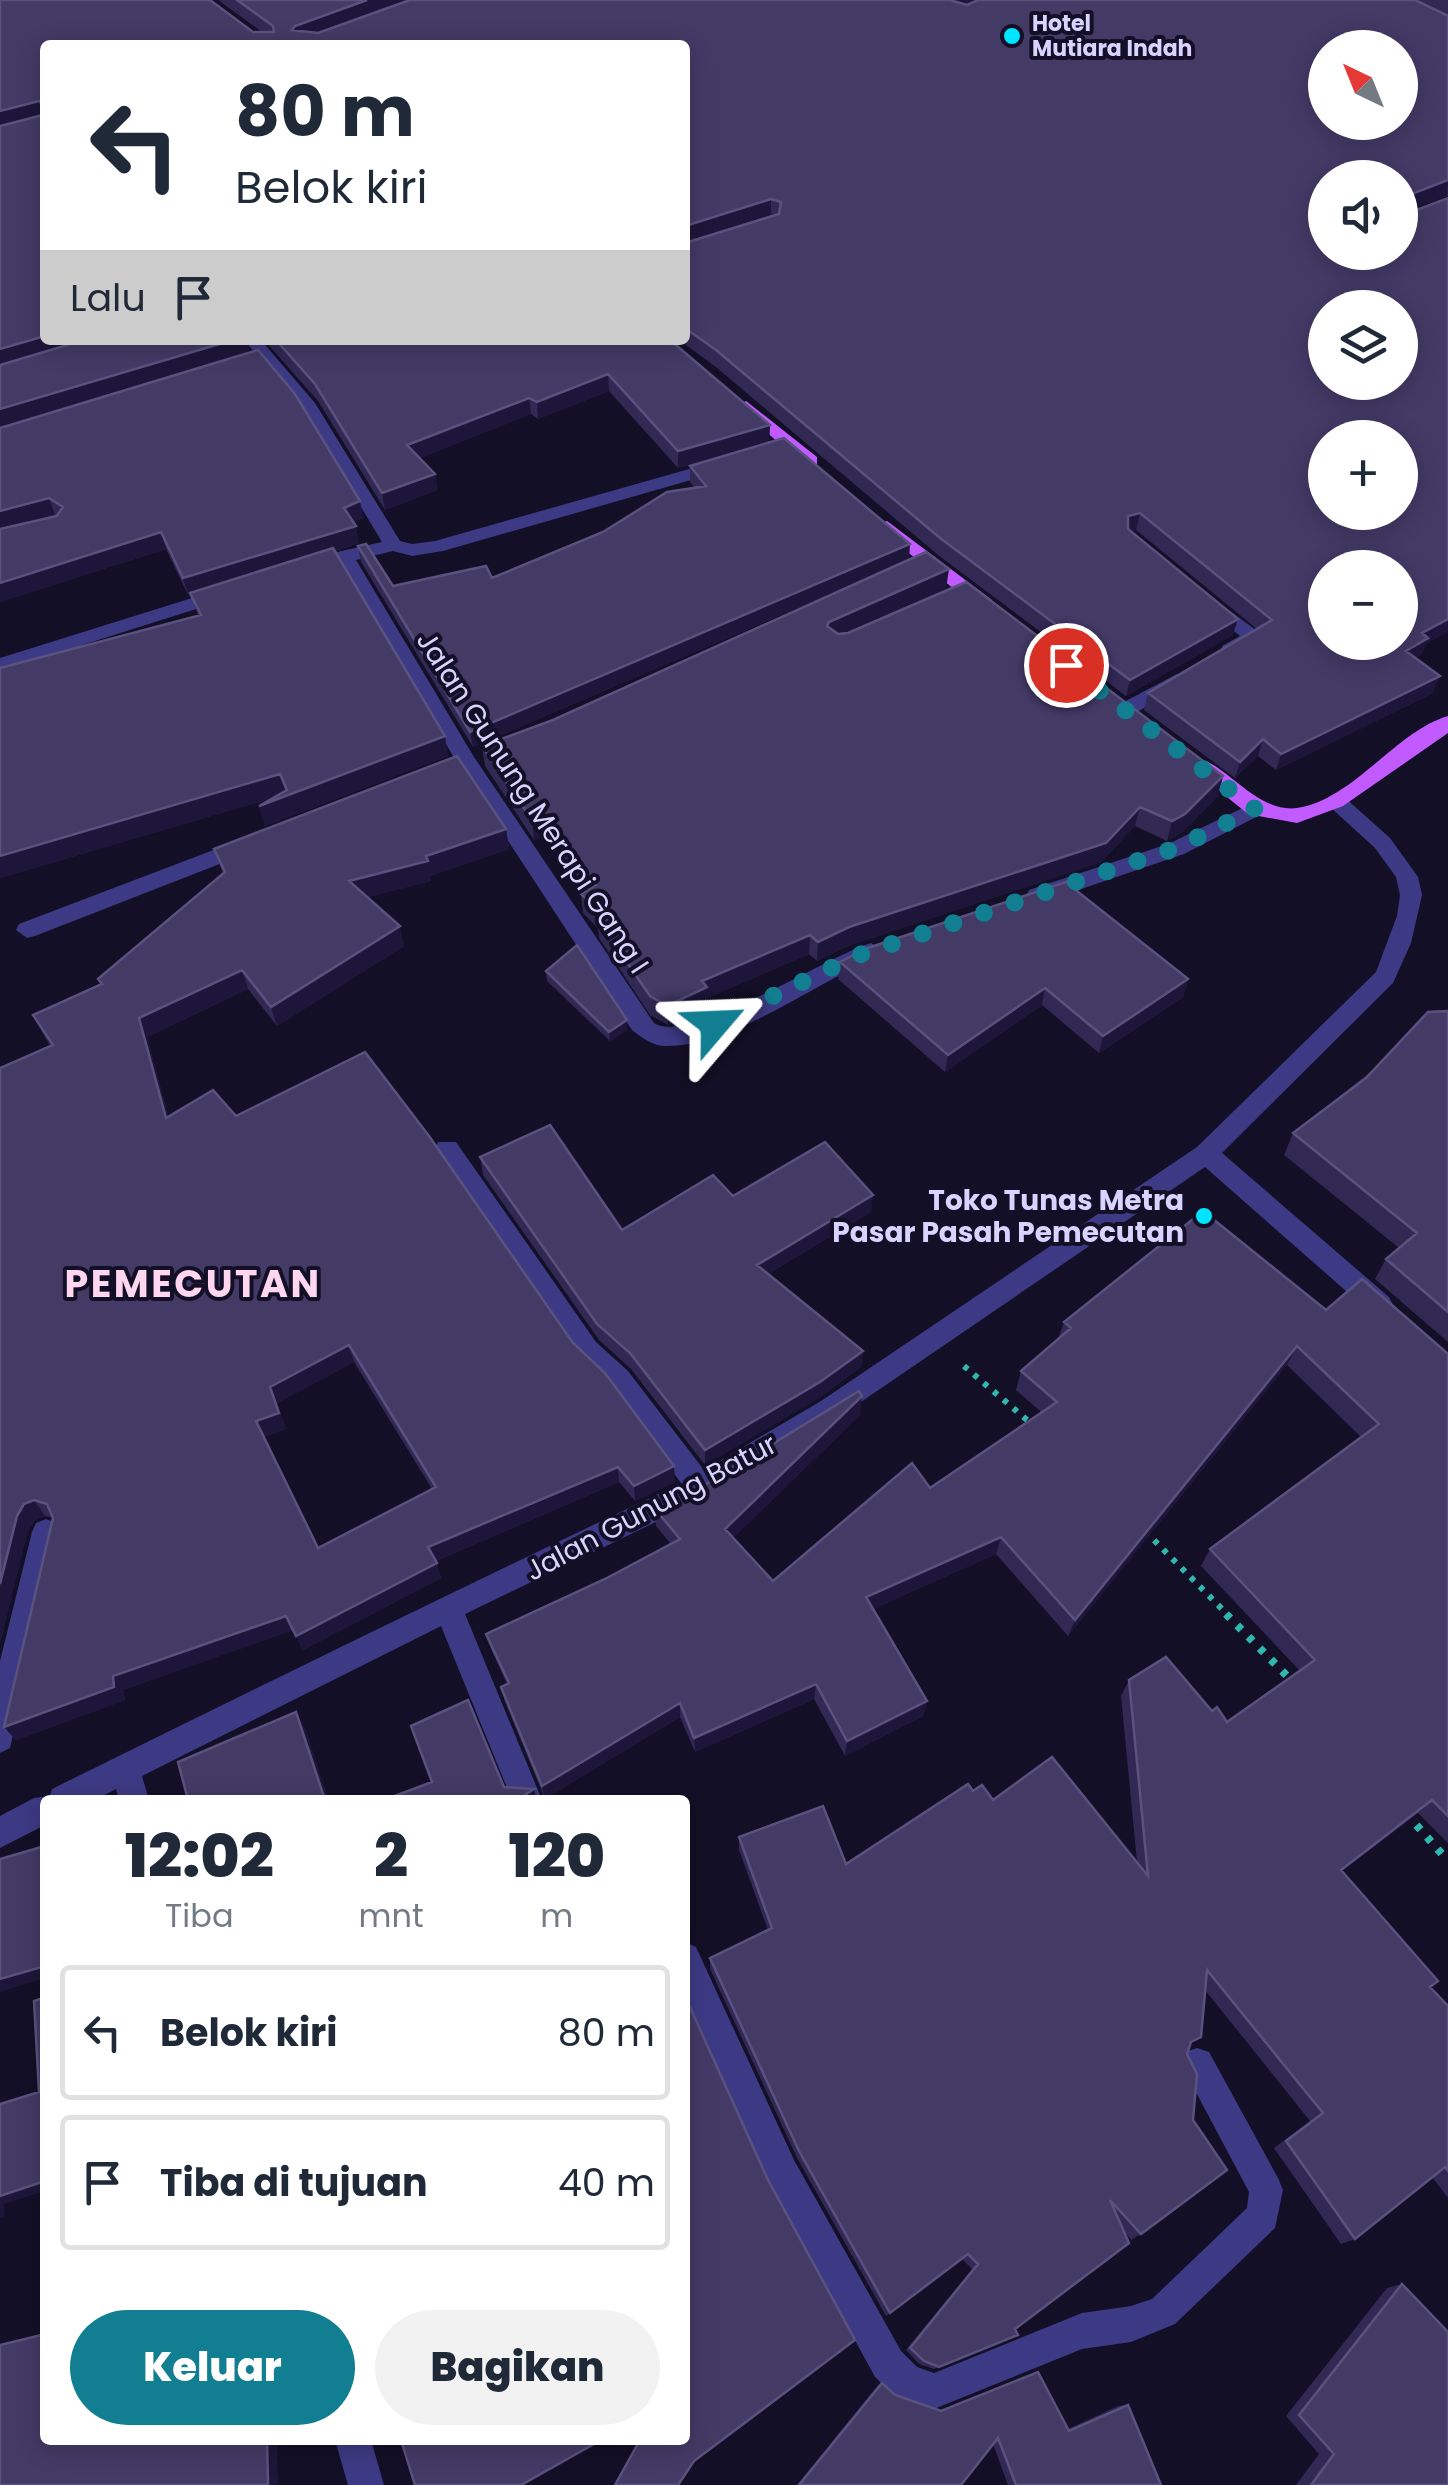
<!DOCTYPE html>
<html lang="id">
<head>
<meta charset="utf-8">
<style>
  body { margin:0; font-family:Poppins,sans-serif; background:#f2f2f3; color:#1f2937; height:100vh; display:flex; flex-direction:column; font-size:38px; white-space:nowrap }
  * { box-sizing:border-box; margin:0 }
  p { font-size:32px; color:#747a83 }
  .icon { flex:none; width:55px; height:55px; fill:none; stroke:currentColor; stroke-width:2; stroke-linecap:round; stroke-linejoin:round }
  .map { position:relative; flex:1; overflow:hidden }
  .drawer { position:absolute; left:40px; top:1795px; width:650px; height:650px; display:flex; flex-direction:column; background:#fff; border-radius:10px; box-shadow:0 5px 25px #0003 }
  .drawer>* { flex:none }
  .top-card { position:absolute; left:40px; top:40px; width:650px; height:305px; border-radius:10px; box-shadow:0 5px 25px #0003; background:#fff; color:#1f2937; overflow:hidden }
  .needle { width:65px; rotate:317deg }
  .fabs { position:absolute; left:1308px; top:30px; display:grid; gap:20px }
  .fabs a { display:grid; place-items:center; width:110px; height:110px; border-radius:50%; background:#fff; box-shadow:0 5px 25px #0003; font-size:50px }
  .pin { position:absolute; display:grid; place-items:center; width:85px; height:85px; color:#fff; margin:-42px; border:5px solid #fff; border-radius:50%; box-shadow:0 2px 10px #0007 }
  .me { position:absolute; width:110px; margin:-55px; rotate:64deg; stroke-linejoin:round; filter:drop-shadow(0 0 8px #0008) }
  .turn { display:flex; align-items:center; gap:35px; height:210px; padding:0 30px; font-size:45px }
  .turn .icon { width:130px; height:130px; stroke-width:2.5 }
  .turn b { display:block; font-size:70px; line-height:85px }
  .then { display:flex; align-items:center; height:95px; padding:0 30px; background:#0003; gap:20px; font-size:38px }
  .eta { display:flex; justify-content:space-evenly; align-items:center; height:170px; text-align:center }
  .eta b { font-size:60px; font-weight:800; line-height:70px }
  .action { display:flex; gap:20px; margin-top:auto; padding:20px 30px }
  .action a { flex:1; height:115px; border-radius:60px; background:#117e91; color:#fff; font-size:40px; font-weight:800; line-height:115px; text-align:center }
  .action a+a { background:#f2f2f3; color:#1f2937 }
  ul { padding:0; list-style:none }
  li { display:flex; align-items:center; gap:30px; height:135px; margin:0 20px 15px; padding:0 10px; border:5px solid #e0e1e3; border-radius:10px }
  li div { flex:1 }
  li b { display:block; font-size:38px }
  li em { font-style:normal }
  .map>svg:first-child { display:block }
</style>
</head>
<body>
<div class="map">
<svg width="1448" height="2485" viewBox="0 0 1448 2485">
  <rect width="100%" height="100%" fill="#130f26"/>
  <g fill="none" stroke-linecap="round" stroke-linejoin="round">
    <!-- path-far1 -->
    <path stroke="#2fb8b0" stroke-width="6" stroke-dasharray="5 8" stroke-linecap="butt" d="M964,1366L1034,1426
      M1145,1531L1229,1616"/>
    <!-- path -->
    <path stroke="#2fb8b0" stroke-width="8" stroke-dasharray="6 10" stroke-linecap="butt" d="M1226,1614L1294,1683
      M1406,1813L1448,1861"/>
    <!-- minor -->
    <path fill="#3d3a85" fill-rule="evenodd" d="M244,340H261L315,403L400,541L412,544L435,541L714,462H726V470L443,551L412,556L393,551L356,560L474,757L654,1023C688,1046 827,956 871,943L882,951L879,957C814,982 736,1046 666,1046C653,1046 642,1038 632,1030L459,766L339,564L330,558L337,552L382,542L302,409Z
      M224,588L233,594L231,598L0,671V658Z
      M1212,598L1260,633V641L1236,654H1222V646L1240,636L1205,608L1202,604Z
      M1177,674L1184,675V685L1132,715H1118V705Z
      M1336,794L1343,796L1390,838L1418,877L1422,895L1411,943L1393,983L1222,1153L1389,1297L1393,1305L1389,1313L1380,1316L1371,1313L1205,1167L839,1417L710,1496L465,1614L542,1800H512L441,1626L142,1776L149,1800H119L116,1789L95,1800H45V1825L0,1848V1816L34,1798L50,1796L52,1789C260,1686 471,1583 681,1483L610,1387L578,1358L438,1156L435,1149L438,1142H456L596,1342L628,1371L704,1470L821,1401L1197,1147L1376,972L1397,916L1400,895L1396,877L1375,848L1329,806L1326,801L1329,796Z
      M1255,802L1262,804L1265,809L1262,814L1184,854L1037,904L1026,896L1029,890L1168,844Z
      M245,838L256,846L253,851L35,936L27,938L16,930L19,924Z
      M46,1519L56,1523L60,1532L10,1748L0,1753V1661L32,1532L36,1523Z
      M685,1942L696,1947L794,2160L901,2351L917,2367L934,2373L1082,2313L1131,2306L1152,2299L1247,2208L1249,2192L1181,2064L1185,2052L1197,2048L1209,2052L1278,2178L1283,2190L1275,2228L1175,2324L1131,2342L1082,2349L934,2409L892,2393L875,2377L770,2184L685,1994Z
      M335,2440H371L384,2485H348Z"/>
    <!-- major -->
    <path fill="#c25bff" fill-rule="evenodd" d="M746,401L817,457V465H805L740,410L737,406Z
      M887,521L992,600V608H978L881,531V523Z
      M1448,716V733L1343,806L1297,823L1248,814L1186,764L1189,759C1218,751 1253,814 1297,808C1353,800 1396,731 1448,716Z"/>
  </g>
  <!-- wall -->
  <path fill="#312854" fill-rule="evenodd" d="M0,0L253,32H262L218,0H974L965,4L967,5L978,0H1448V196H1447L1403,212L1426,644L1422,654L1415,658L1433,693L1276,770L1258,756L1235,778L1144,710L1148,693L1257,629L1136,530L1131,531L1233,635L1126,696L938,555L716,367L679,340H685V45L45,340L0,428Z
    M264,340H670L770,425L769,442L678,468L609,391L538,419L531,414L420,458L435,474L437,490L385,510L318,401Z
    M0,428L363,518L353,522L359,543L335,551L448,756L265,826L259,806L276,797L0,878V668L198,616L191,594L188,595L166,549L0,602Z
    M690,466L909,560L473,747L361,562L358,546L393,586L492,578L603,532L695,488L690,482Z
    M946,589L847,633L1223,776L1218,796L1180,834L1167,841L1135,826L1101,862L848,946L817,961L809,954L707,998V1005L668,1025L650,1015L599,938L598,928L583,913L581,894L587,890L548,835L534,840L485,766L482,746Z
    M506,829L509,849L430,876L431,881L367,897L404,946L277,1026L248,989L147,1037L168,1116H236L573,1343L675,1482L635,1501L619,1482L436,1561L441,1578L303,1650L293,1630L123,1690L125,1700L16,1740L4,1727L53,1518L45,1516L35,1520L28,1531L50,1046L33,1015L100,984L98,979L223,874L214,849ZM354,1362L432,1489L318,1548L264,1437L286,1429L277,1403Z
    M1070,886L1188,979L1183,997L1099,1053L1042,1005L945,1072L838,979L840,962Z
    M546,971L627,1020V1030L610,1041L547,981Z
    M1448,1011V1342L1375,1279L1386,1259L1399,1248L1284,1155L1293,1133Z
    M480,1157L622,1230L733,1196L871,1212L768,1274L863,1351L861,1367L819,1398L705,1465L631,1369L599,1340L483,1175Z
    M1326,1310L1448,1354V1843L1418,1813L1342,1871L1430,1987L1448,2006V2198L1432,2177L1355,2239L1341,2244L1274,2148L1310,2121L1205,1990L1141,2234L1131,2240L1124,2231L1015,2329L1018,2335L934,2369L919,2364L906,2350L972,2269L962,2259L886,2316L797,2158L710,1969V1958L768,1930L739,1850V1837L846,1864L973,1791L1137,1862L1121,1696L1129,1680L1212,1711L1227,1722L1300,1671L1201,1566L1210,1549L1361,1437L1287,1365L1068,1636L996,1554L873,1609L927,1701L923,1716L845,1756L814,1699L695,1752L680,1717L545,1799L505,1702L501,1687L507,1684L491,1649L486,1634L605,1579L671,1544L656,1526L655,1509L860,1415L733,1538L773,1581L930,1488L1041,1412L1016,1390L1021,1371L1058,1339L1064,1322Z
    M1402,2284L1448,2485H1296L1319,2454L1286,2416L1387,2288Z
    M1038,2372L1068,2429L1118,2406L1128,2405L1161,2485H1008L993,2444L961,2485H797L878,2385L882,2383L895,2395L940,2411Z"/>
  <!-- shaded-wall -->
  <path fill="#1d163a" d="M367,0H414L298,41L292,30L295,26Z
    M950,0H974L950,11Z
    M39,101L44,117L0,128V111Z
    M1448,180L1447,196L1400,213L1404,197Z
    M771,199V215L685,243V226Z
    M45,336V340H94L0,367V349Z
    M233,340H247L250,353L0,428V409Z
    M608,374L609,391L538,419L537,402Z
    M529,398L531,414L410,462L407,445Z
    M770,425L769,442L678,468V451Z
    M435,474L437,490L385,510L382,493Z
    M49,498L55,515L0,529V511Z
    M360,501L363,518L347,525L344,508Z
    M1140,513L1136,530L1124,533L1128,516Z
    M356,526L359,543L188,595L183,578Z
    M161,532L166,549L0,602V583Z
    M910,544L909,560L473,747L470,732Z
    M949,569L946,589L827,642V626L829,622Z
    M1238,619L1233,635L1126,696L1130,680Z
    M1448,619V632L1426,644L1422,654L1399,668L1406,651L1422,633Z
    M1440,676L1433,693L1276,770L1281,754Z
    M445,736L448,756L265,826L259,806Z
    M1263,739L1258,756L1235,778L1240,762Z
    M280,774L286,794L0,878V856Z
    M1223,776L1218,796L1180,834L1167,841L1172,821Z
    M1140,807L1135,826L1101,862L848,946L817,961L818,942L849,927Z
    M546,816L548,835L534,840L532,820Z
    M506,829L509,849L430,876L431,881L354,901L349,881Z
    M400,926L404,946L277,1026L271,1007Z
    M810,935L809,954L707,998V1005L668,1025L667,1006L702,981Z
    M242,970L248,989L147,1037L173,1136L166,1118L139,1018Z
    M1188,979L1183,997L1099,1053L1103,1036Z
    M1045,988L1042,1005L945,1072L948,1055Z
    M627,1020V1030L610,1041L609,1032Z
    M873,1195L871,1212L756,1281L757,1265Z
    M349,1345L354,1362L277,1403L286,1429L263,1437L256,1421L270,1387Z
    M1297,1346L1287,1365L1068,1636L1075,1620Z
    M863,1351L861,1367L819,1398L705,1465V1450Z
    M862,1396L860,1415L725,1546V1529Z
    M674,1466L675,1482L635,1501L634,1486Z
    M618,1467L619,1482L433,1562L428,1547Z
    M34,1500L45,1516L35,1520L28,1531L0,1645V1584L17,1516L24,1504Z
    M1001,1537L996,1554L864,1613L866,1597Z
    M437,1563L441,1578L303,1650L296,1636Z
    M286,1616L294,1630L123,1690L125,1700L16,1740L4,1727L113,1676Z
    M816,1684L814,1699L695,1752L694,1738Z
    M927,1701L923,1716L845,1756L847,1741Z
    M680,1703V1717L545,1799L542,1786Z
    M296,1712L305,1728L329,1800H325Z
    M534,1789L537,1800H517Z
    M1432,1800L1418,1813L1328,1882L1341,1870Z
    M45,1966V1978L0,1992V1979Z
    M45,2181V2191L4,2204L5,2217L0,2218V2196Z
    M267,2440H277L278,2485H268Z
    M601,2440H604L525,2485H521Z"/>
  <!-- building -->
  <path fill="#433a66" stroke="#5a527e" stroke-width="2.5" fill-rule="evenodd" d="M0,0H210L253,32H274L273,26L237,0H367L295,26L292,30L318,33L410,0H950L967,5L978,0H1415L1448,16V180L1404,197L1401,210L1406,214L1448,198V619L1422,633L1428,638L1406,651L1440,676L1281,754L1263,739L1240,762L1148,693L1272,620L1140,513L1128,516V529L1238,619L1130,680L940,538L716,350L685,328V243L779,214L781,202L771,199L685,226V45H45V336L0,349V126L43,115L44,105L39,101L0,111ZM1325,48H1400V122H1325ZM1325,178H1400V252H1325ZM1325,308H1400V382H1325ZM1325,438H1400V512H1325ZM1325,568H1400V642H1325Z
    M84,340H233L0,409V365Z
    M276,340H670L770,425L678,451L608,374L537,402L529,398L407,445L435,474L382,493L315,384Z
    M258,350L295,394L360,501L344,508L356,526L183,578L161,532L0,583V529L57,516L63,507L49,498L0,511V428Z
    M784,438L910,544L470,732L358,546L366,544L393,586L486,566L492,578L603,532L667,492L706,486L690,466Z
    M333,548L445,736L259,806L287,790L280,774L0,856V668L201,615L190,593Z
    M926,552L949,569L829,622L827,626L838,634L848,633L966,582L1223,776L1185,814L1172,821L1140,807L1106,843L849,927L818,942L810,935L702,981L707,987L667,1006L650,996L597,919L602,914L581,894L596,885L546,816L532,820L482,746L553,720Z
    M457,756L506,829L426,856L428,861L349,881L400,926L271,1007L242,970L139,1018L166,1118L213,1090L236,1116L365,1052L429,1136L573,1343L605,1373L674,1466L634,1486L618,1467L428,1547L437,1563L296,1636L286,1616L113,1676L114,1687L4,1727L53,1518L47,1504L34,1500L24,1504L17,1516L0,1584V1068L53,1045L33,1015L102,984L98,979L225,872L214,849ZM349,1345L436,1487L318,1548L256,1421L279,1413L270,1387Z
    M1072,880L1068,884L1188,979L1103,1036L1045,988L948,1055L840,962L868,948Z
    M577,945L627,1020L609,1032L546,971Z
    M1448,1011V1312L1386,1259L1417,1233L1293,1133L1366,1078L1428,1012Z
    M550,1125L622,1230L713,1175L733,1196L825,1142L873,1195L757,1265L863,1351L820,1382L705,1450L630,1353L597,1324L480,1157Z
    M1203,1211L1326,1310L1362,1279L1448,1354V1816L1432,1800L1341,1870L1438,1981L1430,1987L1448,2006V2171L1445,2167L1355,2239L1286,2141L1323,2113L1207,1970L1201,2037L1191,2042L1187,2054L1197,2074L1193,2120L1227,2170L1141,2234L1110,2200L1129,2243L1015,2329L1018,2335L939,2367L924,2361L910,2348L978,2264L968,2254L890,2313L799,2151L710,1958L772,1928L739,1837L823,1806L846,1864L968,1784L973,1791L982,1785L993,1800L1052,1757L1148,1876L1129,1680L1166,1657L1212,1711L1217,1707L1227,1722L1315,1660L1210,1549L1379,1424L1297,1346L1075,1620L1001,1537L866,1597L927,1701L847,1741L816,1684L694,1738L680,1703L542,1786L501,1687L509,1683L486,1634L605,1579L680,1539L655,1509L712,1481L859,1391L862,1396L725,1529L773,1581L912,1463L930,1488L1057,1402L1021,1371L1071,1328L1064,1322Z
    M468,1700L504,1787L534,1789L517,1800H384L432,1782L411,1726Z
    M296,1712L325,1800H188L178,1762Z
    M45,1846V1892L42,1894L45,1922V1966L0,1979V1859Z
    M685,1996L768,2180L855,2340L694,2461L678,2485H615L640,2440H685Z
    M45,1997V2181L0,2196V2104L39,2092L34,2001Z
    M1402,2284L1448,2332V2485H1311L1334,2454L1299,2415Z
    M45,2334V2440H267L268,2485H0V2345Z
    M1038,2372L1069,2431L1128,2405L1161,2485H1016L998,2438L961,2485H799L882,2383L895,2395L941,2411Z
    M401,2440H601L521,2485H415Z"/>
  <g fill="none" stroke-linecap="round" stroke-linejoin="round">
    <!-- route -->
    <path stroke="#117e91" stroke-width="18" stroke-dasharray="0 32.4" d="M715,1024L856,956L1176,848L1255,809L1066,665"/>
  </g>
  <!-- markers -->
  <g fill="#00e5ff" stroke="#130f26" stroke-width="4">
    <circle cx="1012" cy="36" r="10"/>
    <circle cx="1204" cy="1216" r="10"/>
  </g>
  <g text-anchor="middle" stroke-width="8" stroke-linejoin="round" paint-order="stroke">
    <!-- far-poi labels -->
    <g font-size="22" font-weight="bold" fill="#d9d4ff" stroke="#130f26" text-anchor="start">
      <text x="1032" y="31">Hotel<tspan x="1032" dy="25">Mutiara Indah</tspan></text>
    </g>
    <!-- street labels -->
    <g font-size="28" fill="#d9d4ff" stroke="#130f26">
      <text transform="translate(533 802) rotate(57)" y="10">Jalan Gunung Merapi Gang I</text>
      <text transform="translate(651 1507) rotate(-28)" y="10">Jalan Gunung Batur</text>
    </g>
    <!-- poi labels -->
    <g font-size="28" font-weight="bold" fill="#d9d4ff" stroke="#130f26" text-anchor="end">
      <text x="1184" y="1210">Toko Tunas Metra<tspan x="1184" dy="32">Pasar Pasah Pemecutan</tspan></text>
    </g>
    <!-- district labels -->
    <g font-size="38" font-weight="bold" letter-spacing="2.5" fill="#ffd6f0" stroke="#130f26">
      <text x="193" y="1297">PEMECUTAN</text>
    </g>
  </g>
</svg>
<div class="fabs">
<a><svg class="needle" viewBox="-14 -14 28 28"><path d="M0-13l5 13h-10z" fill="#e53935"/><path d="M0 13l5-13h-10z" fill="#747a83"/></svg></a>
<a><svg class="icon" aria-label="sound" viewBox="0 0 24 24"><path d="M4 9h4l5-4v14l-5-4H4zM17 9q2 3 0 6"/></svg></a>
<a><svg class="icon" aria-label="layers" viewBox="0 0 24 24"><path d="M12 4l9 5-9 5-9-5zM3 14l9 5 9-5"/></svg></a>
<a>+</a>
<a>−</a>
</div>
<div class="pin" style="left:1066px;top:665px;background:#d93025"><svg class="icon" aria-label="arrive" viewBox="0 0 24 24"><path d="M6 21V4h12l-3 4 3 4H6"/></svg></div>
<svg class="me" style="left:715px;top:1024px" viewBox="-20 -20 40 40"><path d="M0-17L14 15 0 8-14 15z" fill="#117e91" stroke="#fff" stroke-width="4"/></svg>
<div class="top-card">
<div class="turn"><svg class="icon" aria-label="left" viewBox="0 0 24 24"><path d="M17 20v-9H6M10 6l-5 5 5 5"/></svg><div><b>80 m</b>Belok kiri</div></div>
<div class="then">Lalu<svg class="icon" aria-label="arrive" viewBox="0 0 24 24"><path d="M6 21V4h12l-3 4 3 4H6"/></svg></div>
</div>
<section class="drawer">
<div class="eta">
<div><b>12:02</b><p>Tiba</p></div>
<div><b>2</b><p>mnt</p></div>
<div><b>120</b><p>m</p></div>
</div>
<ul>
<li><svg class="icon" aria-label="left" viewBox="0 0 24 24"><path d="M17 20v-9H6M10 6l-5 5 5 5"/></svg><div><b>Belok kiri</b></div><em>80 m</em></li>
<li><svg class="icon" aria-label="arrive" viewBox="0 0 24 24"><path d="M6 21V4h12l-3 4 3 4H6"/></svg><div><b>Tiba di tujuan</b></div><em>40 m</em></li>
</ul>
<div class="action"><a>Keluar</a><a>Bagikan</a></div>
</section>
</div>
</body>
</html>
